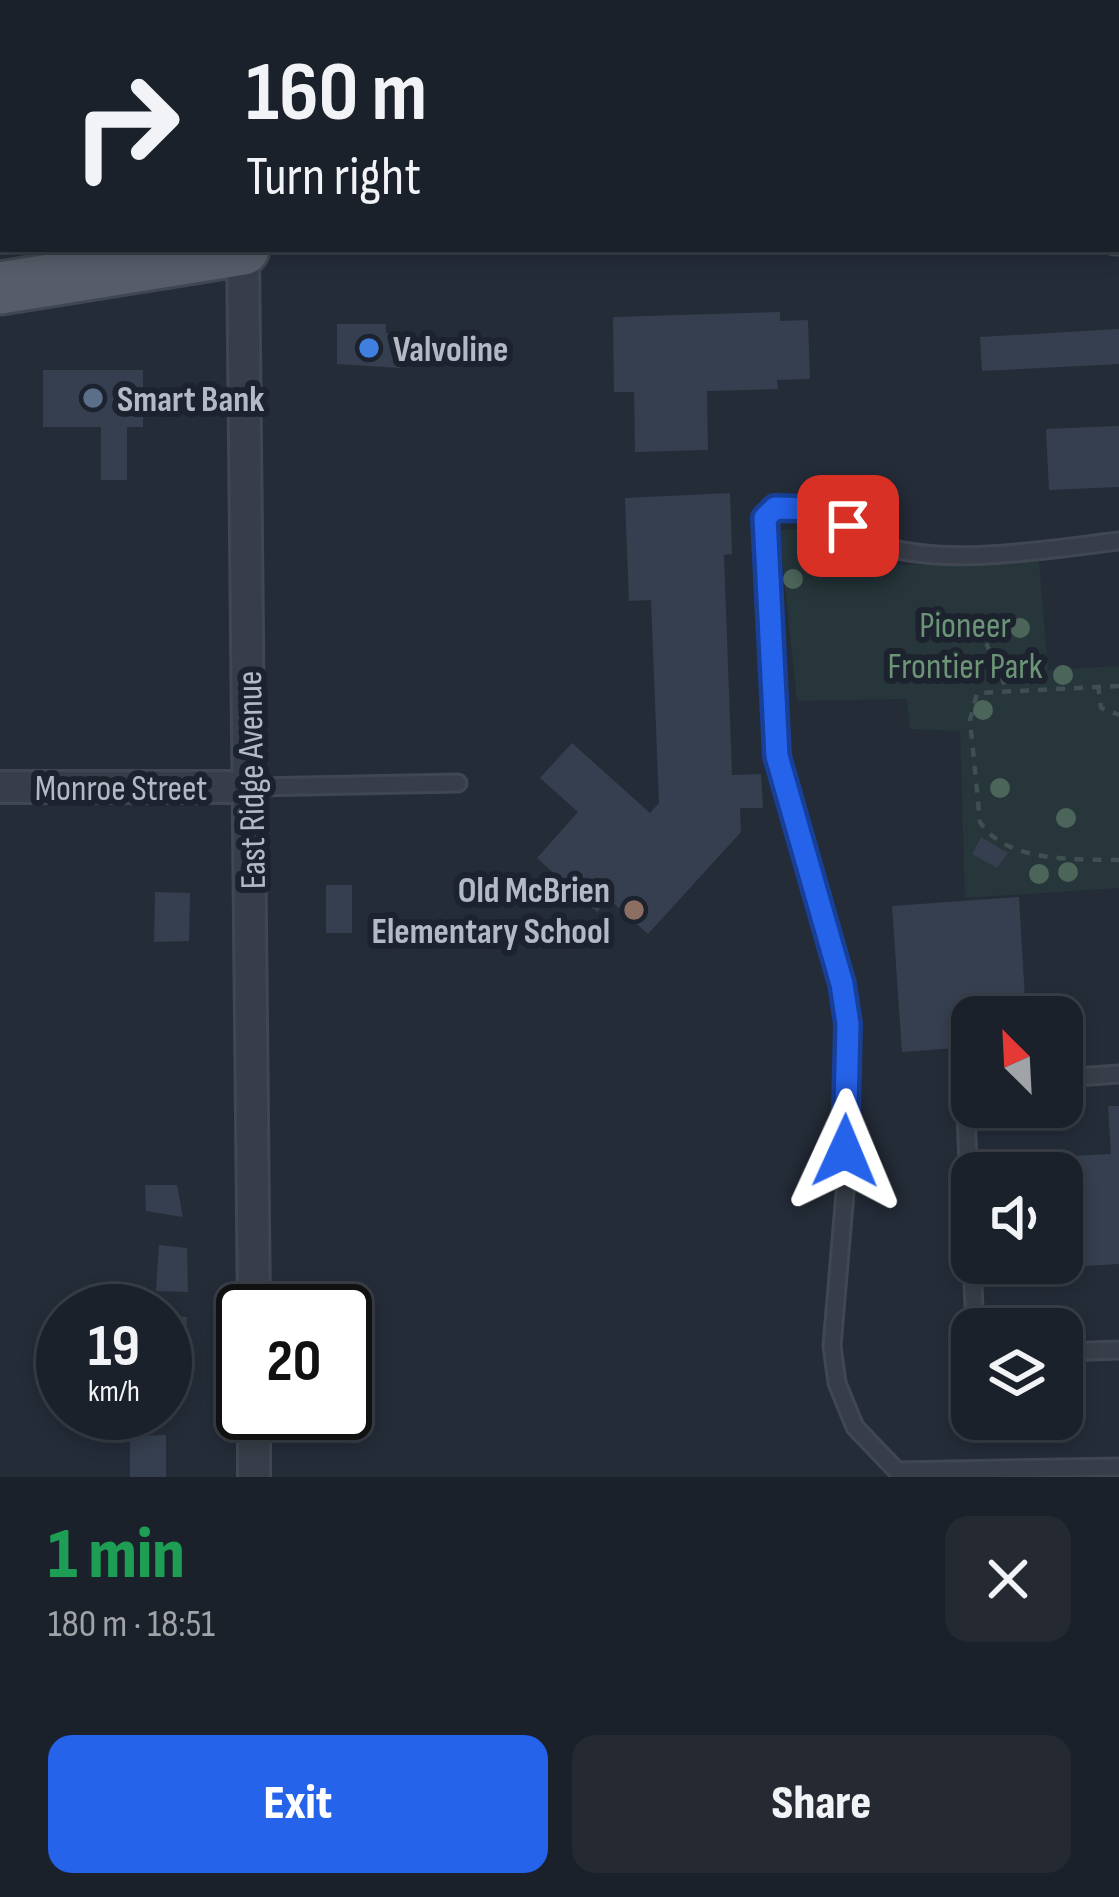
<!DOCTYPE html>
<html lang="en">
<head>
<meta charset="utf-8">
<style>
  body { margin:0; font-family:"Sofia Sans Condensed",sans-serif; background:#242932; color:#f1f3f6; height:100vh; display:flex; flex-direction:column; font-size:45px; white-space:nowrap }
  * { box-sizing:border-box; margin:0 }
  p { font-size:39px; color:#a0a3a8 }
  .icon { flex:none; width:66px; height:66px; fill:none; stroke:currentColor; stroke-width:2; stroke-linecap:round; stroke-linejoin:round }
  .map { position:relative; height:1477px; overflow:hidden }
  .side { display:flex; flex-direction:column; background:#1b212a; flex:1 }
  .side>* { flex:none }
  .hud { position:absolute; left:0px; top:0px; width:1119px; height:252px; box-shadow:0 6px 18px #0003,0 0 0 3px #393e47; background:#1b212a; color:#f1f3f6; overflow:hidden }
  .needle { width:78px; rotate:336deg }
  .tools { position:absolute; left:951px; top:996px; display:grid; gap:24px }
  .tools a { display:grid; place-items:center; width:132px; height:132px; border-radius:24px; background:#1b212a; box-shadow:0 6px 18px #0003,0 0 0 3px #393e47; font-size:60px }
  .speed { position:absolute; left:36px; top:1284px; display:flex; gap:24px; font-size:60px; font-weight:700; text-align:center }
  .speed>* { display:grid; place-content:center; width:156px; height:156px; border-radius:50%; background:#1b212a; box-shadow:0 6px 18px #0003,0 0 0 3px #393e47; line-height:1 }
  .speed small { font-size:30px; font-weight:400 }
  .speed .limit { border:6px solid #111; border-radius:18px; background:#fff; color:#111 }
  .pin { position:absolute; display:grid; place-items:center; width:102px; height:102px; color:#fff; margin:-51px; border-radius:24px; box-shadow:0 6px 18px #0006 }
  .me { position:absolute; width:132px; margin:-66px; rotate:1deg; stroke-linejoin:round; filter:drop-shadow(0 0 9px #0008) }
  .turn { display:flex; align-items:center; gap:42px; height:252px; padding:0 48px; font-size:54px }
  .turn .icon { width:156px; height:156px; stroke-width:2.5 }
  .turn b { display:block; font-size:84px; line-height:102px }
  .round { display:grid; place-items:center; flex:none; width:126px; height:126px; border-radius:24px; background:#242932 }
  .overview { display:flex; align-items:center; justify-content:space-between; height:204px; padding:0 48px }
  h1 { font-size:72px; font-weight:800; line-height:90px; color:#1e9e55 }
  .primary-button { display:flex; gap:24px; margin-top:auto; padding:24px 48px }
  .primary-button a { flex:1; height:138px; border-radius:24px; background:#2563eb; color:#fff; font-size:48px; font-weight:800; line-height:138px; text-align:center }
  .primary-button a+a { background:#242932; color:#f1f3f6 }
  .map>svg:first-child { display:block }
</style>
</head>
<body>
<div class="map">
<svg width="1119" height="1477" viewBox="0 0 1119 1477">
  <rect width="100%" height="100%" fill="#242c38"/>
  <!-- green -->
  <path fill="#26363a" d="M832,527L866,555L900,565L1039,562L1048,670L1119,666V888L965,898L960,731L910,729L907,699L797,701L779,530Z"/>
  <!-- building -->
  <path fill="#363f4f" d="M780,312V321L808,320L810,379L777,380L778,389L707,391L708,450L635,452L634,392H614L613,317Z
    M337,324H386V333H400V368L337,364Z
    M1119,329V364L982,371L980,337Z
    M43,370H143V427H127V480H101V427H43Z
    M1119,426V487L1049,490L1046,429Z
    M730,493L732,554L724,555L732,775L761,774L763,808H740L741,832L648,934L609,899L597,912L537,858L578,812L540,778L572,743L650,813L659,803L651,600L629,601L625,498Z
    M981,837L1008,853L997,868L972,854Z
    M326,885H352V933H326Z
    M155,892L190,893L189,941L154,942Z
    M1019,897L1026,1017H972V1047L902,1052L892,906Z
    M1108,1106H1119V1264L1015,1270V1263H1062V1173H1010L1009,1159L1111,1154Z
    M145,1185H177L183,1217L146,1211Z
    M159,1245L187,1248L188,1292L156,1291Z
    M165,1315L187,1317L185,1349L165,1351Z
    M166,1435V1477H130V1436Z"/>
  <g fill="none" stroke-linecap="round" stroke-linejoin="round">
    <!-- service casing -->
    <g stroke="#414752" stroke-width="21">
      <path id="service" d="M905,3V0
        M1119,541C1049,549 944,568 877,544C828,526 839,509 775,508L765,518L777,756L842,984L848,1025L845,1193L832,1346L837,1383L855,1427L897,1471L1119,1467
        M251,787L458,783
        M1062,1078L1119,1074
        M972,1103L966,1115L972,1258
        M972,1263L975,1329
        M1062,1352L1119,1350"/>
    </g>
    <!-- minor casing -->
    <g stroke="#414752" stroke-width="36">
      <path id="minor" d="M403,3V0
        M243,249L254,1311
        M0,787H251
        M254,1413V1477"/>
    </g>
    <!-- primary casing -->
    <g stroke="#414752" stroke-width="57">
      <path id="primary" d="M1116,228H1119
        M0,288L243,249"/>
    </g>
    <!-- path -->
    <path stroke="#3f4f52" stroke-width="4.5" stroke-dasharray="9 9" stroke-linecap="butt" d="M979,627L1008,692
      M1098,685L1101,708L1119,715
      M1119,686L977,693L970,720L980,822C1006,863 1075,859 1119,860"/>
    <!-- service -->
    <use href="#service" stroke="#383e49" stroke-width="15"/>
    <!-- minor -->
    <use href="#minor" stroke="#383e49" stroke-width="30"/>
    <!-- primary -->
    <use href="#primary" stroke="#565d69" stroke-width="51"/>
  </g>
  <!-- trees -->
  <g fill="#4c655b">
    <circle cx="793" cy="579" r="10"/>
    <circle cx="1020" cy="628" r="10"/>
    <circle cx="1063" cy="675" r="10"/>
    <circle cx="983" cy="710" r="10"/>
    <circle cx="1000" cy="788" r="10"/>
    <circle cx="1066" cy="818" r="10"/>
    <circle cx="1068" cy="872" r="10"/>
    <circle cx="1039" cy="874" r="10"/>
  </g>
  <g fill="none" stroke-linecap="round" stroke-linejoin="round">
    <!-- route casing -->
    <g stroke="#184099" stroke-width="30">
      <path id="route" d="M845,1151L848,1024L842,984L777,756L765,518L775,508L818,509L848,526"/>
    </g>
    <!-- route -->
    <use href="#route" stroke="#2563eb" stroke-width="21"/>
  </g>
  <!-- markers -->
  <circle fill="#3f7fe0" stroke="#1d232e" stroke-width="4.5" cx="369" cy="348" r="12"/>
  <circle fill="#5c6f8a" stroke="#1d232e" stroke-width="4.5" cx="93" cy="398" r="12"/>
  <circle fill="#8d6e63" stroke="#1d232e" stroke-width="4.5" cx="634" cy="910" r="12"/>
  <g text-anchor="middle" stroke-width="12" stroke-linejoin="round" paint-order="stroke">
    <!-- poi labels -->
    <g font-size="36" font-weight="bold" fill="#b3b9c5" stroke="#1d232e" text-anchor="start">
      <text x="393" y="361">Valvoline</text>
      <text x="117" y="411">Smart Bank</text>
      <text x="610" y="902" text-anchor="end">Old McBrien<tspan x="610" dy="41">Elementary School</tspan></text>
    </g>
    <!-- park labels -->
    <g font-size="36" fill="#6c9477" stroke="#1d232e">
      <text x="965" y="637">Pioneer<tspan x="965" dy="41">Frontier Park</tspan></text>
    </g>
    <!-- street labels -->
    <g font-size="36" fill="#b3b9c5" stroke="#1d232e">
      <text transform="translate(250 780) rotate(-91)" y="13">East Ridge Avenue</text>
      <text x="121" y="800">Monroe Street</text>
    </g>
  </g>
</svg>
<div class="tools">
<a><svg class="needle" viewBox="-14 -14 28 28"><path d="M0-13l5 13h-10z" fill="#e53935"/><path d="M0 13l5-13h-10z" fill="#a0a3a8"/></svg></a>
<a><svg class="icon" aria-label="sound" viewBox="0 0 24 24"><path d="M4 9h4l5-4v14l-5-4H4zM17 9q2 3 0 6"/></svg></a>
<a><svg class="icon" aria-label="layers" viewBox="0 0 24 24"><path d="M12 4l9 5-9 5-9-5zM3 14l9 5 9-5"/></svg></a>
</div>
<div class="speed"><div>19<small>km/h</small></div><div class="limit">20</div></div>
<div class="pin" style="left:848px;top:526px;background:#d93025"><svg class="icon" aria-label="arrive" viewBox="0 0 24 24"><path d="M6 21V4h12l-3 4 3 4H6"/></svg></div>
<svg class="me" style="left:845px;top:1151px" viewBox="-20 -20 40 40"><path d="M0-17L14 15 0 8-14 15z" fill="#2563eb" stroke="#fff" stroke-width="4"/></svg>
<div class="hud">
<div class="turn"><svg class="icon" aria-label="right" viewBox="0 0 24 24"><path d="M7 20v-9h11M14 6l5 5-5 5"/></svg><div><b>160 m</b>Turn right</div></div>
</div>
</div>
<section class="side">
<div class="overview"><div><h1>1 min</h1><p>180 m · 18:51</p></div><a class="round"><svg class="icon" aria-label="close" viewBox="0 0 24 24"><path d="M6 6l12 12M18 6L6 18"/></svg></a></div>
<div class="primary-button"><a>Exit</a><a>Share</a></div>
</section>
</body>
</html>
